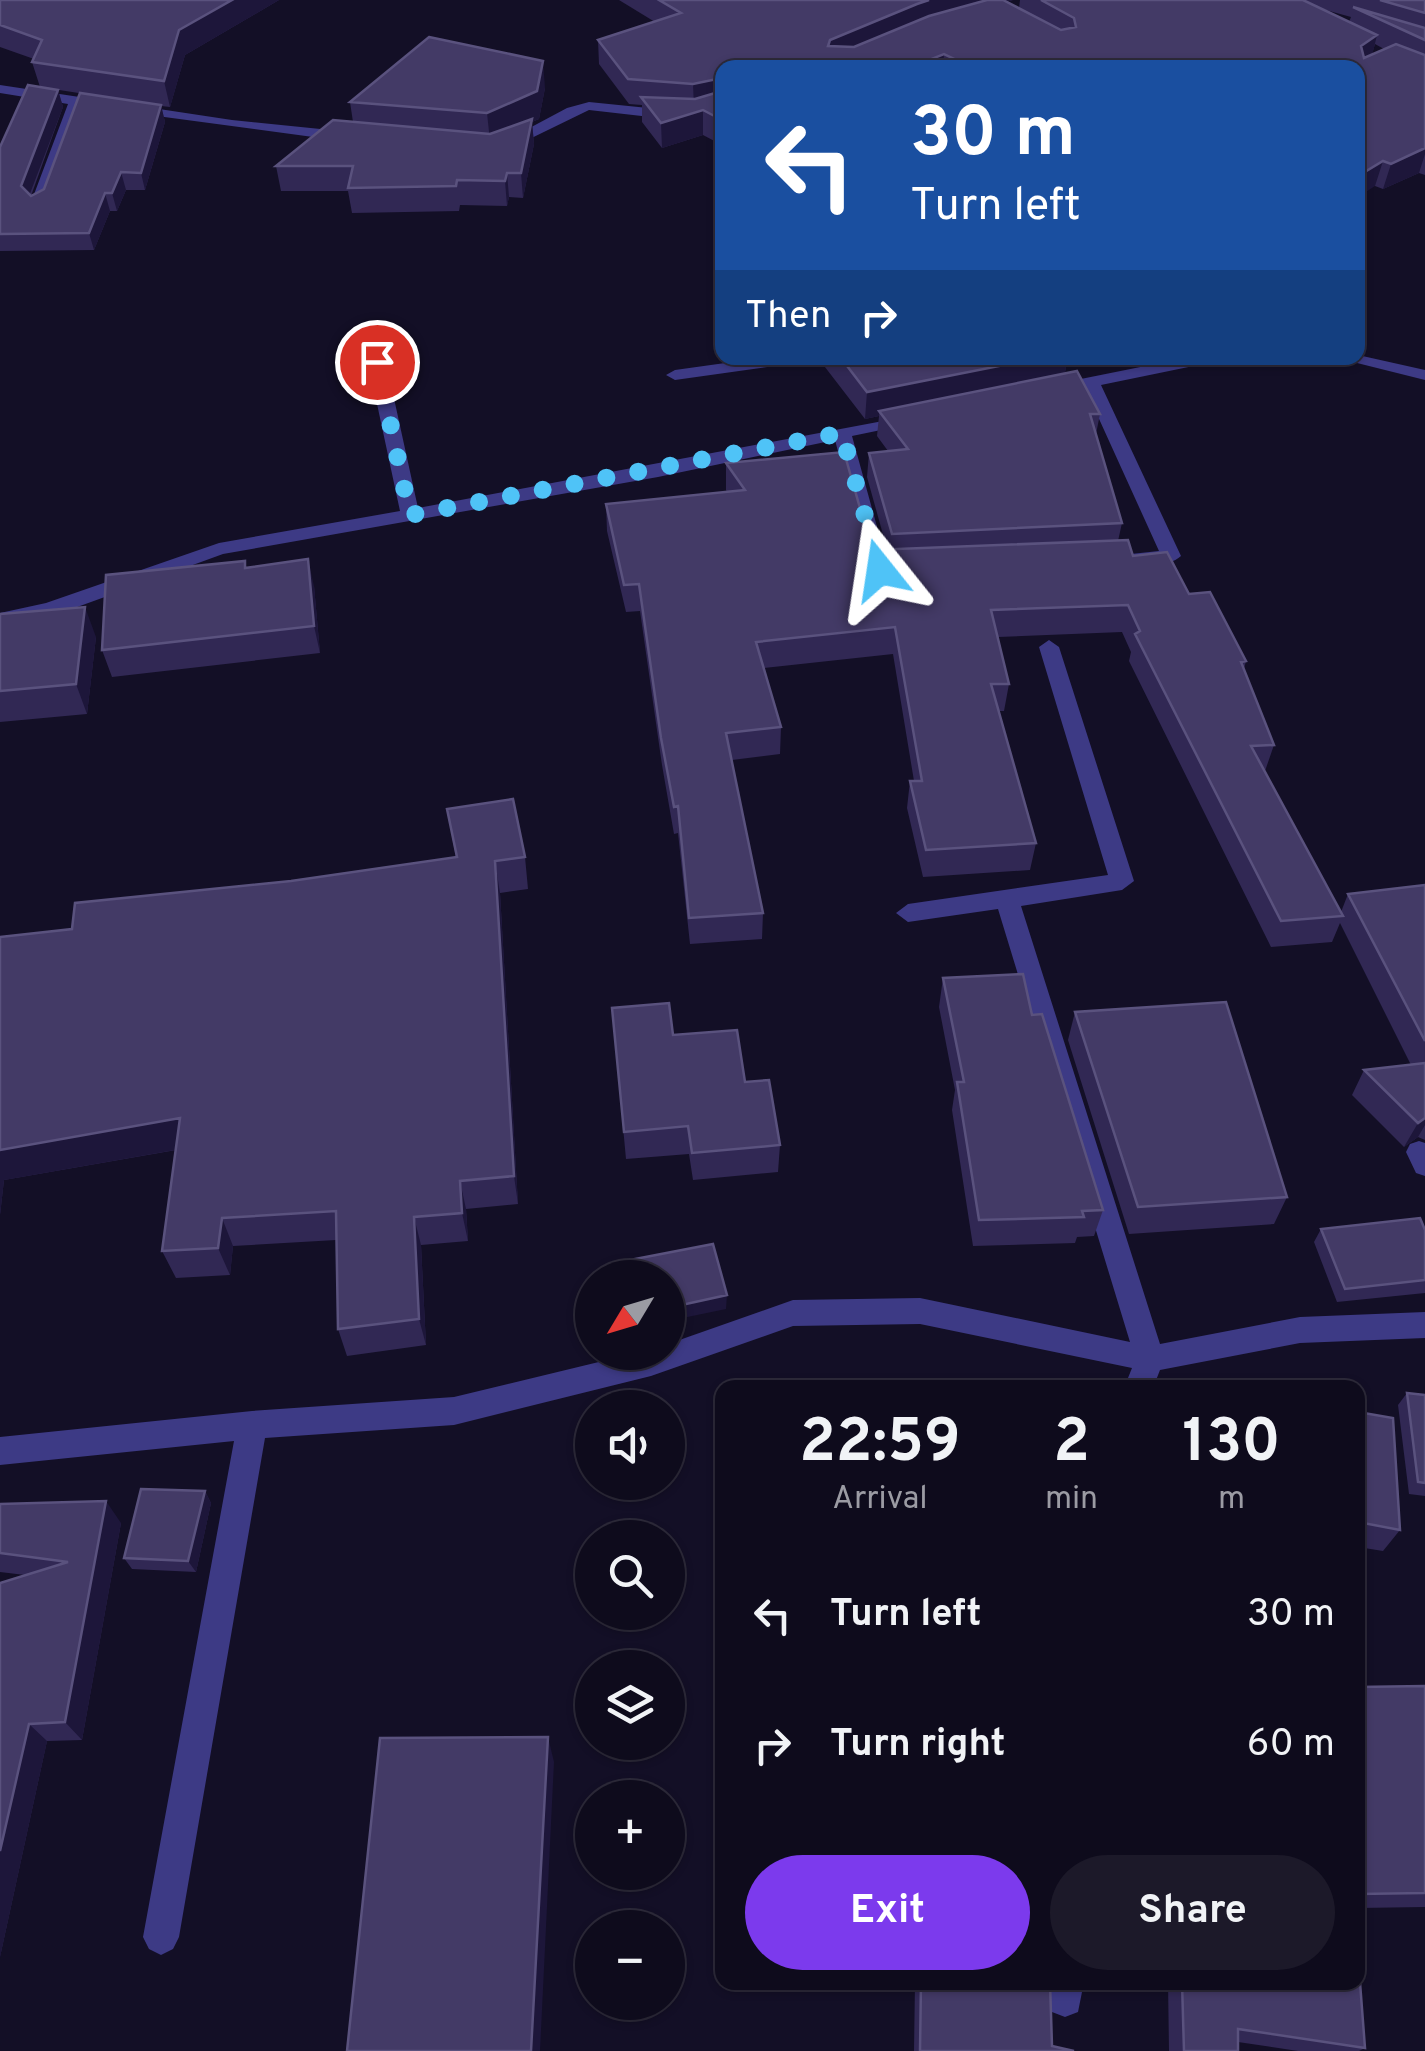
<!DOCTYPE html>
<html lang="en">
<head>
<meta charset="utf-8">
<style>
  body { margin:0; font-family:Overpass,sans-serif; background:#1c1929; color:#f1f3f6; height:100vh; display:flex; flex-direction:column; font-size:38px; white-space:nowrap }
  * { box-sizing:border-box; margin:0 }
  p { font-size:32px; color:#9b9ba3 }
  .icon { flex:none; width:55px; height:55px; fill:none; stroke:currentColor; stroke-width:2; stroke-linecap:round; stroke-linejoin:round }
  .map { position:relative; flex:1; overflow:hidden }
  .sheet { position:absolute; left:715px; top:1380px; width:650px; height:610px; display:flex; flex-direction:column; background:#0e0b1c; border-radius:20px; box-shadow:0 2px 8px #0004,0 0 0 2px #2e2b3b }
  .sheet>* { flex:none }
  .top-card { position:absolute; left:715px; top:60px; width:650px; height:305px; border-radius:20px; box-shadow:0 2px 8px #0004,0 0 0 2px #2e2b3b; background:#1a4fa0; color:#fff; overflow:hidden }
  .needle { width:65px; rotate:232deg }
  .controls { position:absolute; left:575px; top:1260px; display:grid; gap:20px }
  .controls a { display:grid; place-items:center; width:110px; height:110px; border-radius:50%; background:#0e0b1c; box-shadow:0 2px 8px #0004,0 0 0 2px #2e2b3b; font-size:50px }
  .pin { position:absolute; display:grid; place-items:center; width:85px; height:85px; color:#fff; margin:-42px; border:5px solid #fff; border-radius:50%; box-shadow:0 2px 10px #0007 }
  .me { position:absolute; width:110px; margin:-55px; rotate:345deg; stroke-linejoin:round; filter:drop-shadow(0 0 8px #0008) }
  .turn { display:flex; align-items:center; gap:35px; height:210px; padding:0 30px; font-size:45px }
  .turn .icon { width:130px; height:130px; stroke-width:2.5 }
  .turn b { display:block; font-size:70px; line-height:85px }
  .then { display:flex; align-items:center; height:95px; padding:0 30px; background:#0003; gap:20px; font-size:38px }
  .eta { display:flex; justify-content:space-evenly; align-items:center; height:170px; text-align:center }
  .eta b { font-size:60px; font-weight:700; line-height:70px }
  .cta { display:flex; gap:20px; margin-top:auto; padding:20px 30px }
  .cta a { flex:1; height:115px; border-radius:60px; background:#7c3aed; color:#fff; font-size:40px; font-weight:700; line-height:115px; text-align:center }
  .cta a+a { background:#1c1929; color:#f1f3f6 }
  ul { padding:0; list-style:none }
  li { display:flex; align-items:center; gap:30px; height:130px; padding:0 30px }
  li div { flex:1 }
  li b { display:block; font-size:38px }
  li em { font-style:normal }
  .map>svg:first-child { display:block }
</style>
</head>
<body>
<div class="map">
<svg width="1425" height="2051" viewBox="0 0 1425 2051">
  <rect width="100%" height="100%" fill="#130f26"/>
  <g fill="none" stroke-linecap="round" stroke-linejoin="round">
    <!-- street -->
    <path fill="#3d3a85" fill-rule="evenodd" d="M0,85L232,120L350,132L358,137L350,142L82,106L46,205L38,210L30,205L68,104L0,93Z
      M589,102L668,110L722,105V113L668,119L589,110L509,149L496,146L567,108Z
      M1358,355L1425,370V380L1337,358Z
      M377,357L386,362L418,508L915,415V423L852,436L887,563L900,565L903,569L900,573L879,576L869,570L835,440L658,477L223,554L58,614L0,627V613L46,603L219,543L400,511L368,362Z
      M761,358H804L795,363L675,380L666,375L675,370Z
      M1185,358H1217L1208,363L1101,385L1181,556C1171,566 1145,566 1131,562V554L1159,551L1085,388L1051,395L1042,390L1051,385Z
      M1049,640L1059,647L1134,881L1122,890L1021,906L1160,1344L1300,1317L1425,1312V1338L1300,1343L1160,1370L1153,1388H1124L1132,1368L920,1324L793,1326L651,1376L454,1425L265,1438L179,1937L173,1949L161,1955L149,1949L143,1937L234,1441L0,1465V1437L252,1411L454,1397L640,1352H668V1344L793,1300L920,1298L1130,1342L998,909L908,922L896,913L908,904L1108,875L1039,647Z
      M1419,1141L1425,1143V1176L1416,1173L1406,1152L1410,1144Z
      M1048,1982H1084L1078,2012L1065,2017L1052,2012L1047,1999Z"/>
  </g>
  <!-- wall -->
  <path fill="#312854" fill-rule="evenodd" d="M0,0H279L185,55L170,107L161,106L165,122L145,190H126L117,211H110L94,250L0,251V147L40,87L32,62L34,59L0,47ZM40,87L85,94L44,189L31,196L63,107L58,90Z
    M619,0H1013L1006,2L1019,8L1020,0H1425V175L1419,173L1383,189L1375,186L1358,68H722V145L703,135L662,148L642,122V105L629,104L599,64L598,40L655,22ZM1322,9L1351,17L1349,22ZM1375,44L1384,49L1372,54Z
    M545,88L539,119L532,122L534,144L523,198L509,197L507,206L460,205L459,211L352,213L348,191H281L276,166L353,122L350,102Z
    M818,358H1105L1066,366L1065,373L1100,414L1096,434L1122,523L1118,541L1133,556L1189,594L1246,661L1244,669L1274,745L1265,771L1341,912L1348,894L1425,885V1140L1418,1137L1404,1147L1352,1095L1364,1070L1411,1065L1340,923L1332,942L1271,947L1129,661L1131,652L1122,632L998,637L1009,684L1004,711H999L1036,843L1030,870L923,877L907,808L910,781H914L893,654L764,668L781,727L780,754L732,760L763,913L762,939L690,944L678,833L674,834L662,765L640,611L626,612L607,531L606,504L727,492L726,490V463L872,550L887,549L867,477L869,453L888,451L877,436L879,416L865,419Z
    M245,561L246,567L314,586L320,653L112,677L102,650Z
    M0,614L96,637L87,714L0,722Z
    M447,809L525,857L528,889L500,893L518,1204L466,1209L468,1241L421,1245L426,1345L347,1356L338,1329L336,1240L233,1246L230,1275L176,1278L162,1251L176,1150L4,1180L0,1215V937L72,929L291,881L456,858Z
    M943,978L1032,1015L1103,1210L1094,1236L1077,1237L1075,1243L973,1246L952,1110L955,1090L939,1007Z
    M612,1008L673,1035L745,1082L780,1145L778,1172L693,1180L689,1154L626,1159Z
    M1075,1012L1287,1197L1274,1224L1129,1234L1068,1040Z
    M1321,1229L1425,1230V1293L1337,1302L1314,1242Z
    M1407,1393L1425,1395V1496L1409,1494L1398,1405Z
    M1358,1412L1400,1530L1383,1551L1358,1547Z
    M205,1491L211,1503L196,1572L132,1569L124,1558Z
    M0,1504L121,1523L82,1740L47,1741L0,1957L25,1575L0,1572Z
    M1425,1686V1907L1358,1908V1687Z
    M915,1982H1050L1052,2046L1074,2051H914Z
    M1168,1982H1358L1365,2048L1359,2051H1298L1238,2042V2051H1169Z"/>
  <!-- shaded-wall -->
  <path fill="#1d163a" d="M232,0H279L185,55L170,107L164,81L179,30Z
    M929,0H1013L915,28L829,65L830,40L917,4Z
    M1377,35L1371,60L1358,68L1361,46Z
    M944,54L943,68H909Z
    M543,61L545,88L539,119L532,122L534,144L523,198L521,173L490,141L487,113Z
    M722,78V102L694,108L693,84Z
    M58,90L63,107L26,204L21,186Z
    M161,105L165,122L145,190L141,173Z
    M703,110V135L662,148L661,123Z
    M1425,148V154L1419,173L1383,189L1391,164Z
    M1383,161L1375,186L1358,197V176Z
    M121,172L126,190L117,211L112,193Z
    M507,173L509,197L507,206L505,181Z
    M105,193L110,211L94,250L89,233Z
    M1039,358H1105L1066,366L1064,379L879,411V416L865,419L867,392Z
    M308,559L314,586L320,653L314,626Z
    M85,607L96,637L87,714L76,684Z
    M495,861L500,893L518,1204L514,1176Z
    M180,1118L192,1147L4,1180L0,1215V1150Z
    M1425,1118V1125L1418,1137L1404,1147L1418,1123Z
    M460,1181L466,1209L468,1241L462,1213Z
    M414,1217L421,1245L426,1345L419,1319Z
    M222,1218L233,1246L230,1275L218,1248Z
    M727,1295L726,1309L668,1321V1308Z
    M205,1491L211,1503L196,1572L188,1561Z
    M106,1501L121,1523L82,1740L65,1722Z
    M29,1724L47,1741L0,1957V1851Z
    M548,1737L554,1762L540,2051H531Z"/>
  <!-- building -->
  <path fill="#433a66" stroke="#5a527e" stroke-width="2.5" d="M0,0H232L179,30L164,81L32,62L42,40L0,25Z
    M659,0H929L917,4L830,40L828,46L854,47L929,16L987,0H1003L1061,30L1076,27L1074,18L1041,0H1303L1377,35L1361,46L1364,58L1396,44L1425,55V148L1391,164L1383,161L1358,176V68H1027L1022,65L1017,68H973L944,54L909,68H722V78L693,84L628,79L598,40L681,13Z
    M1380,0H1425V13Z
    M1353,7L1425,28V40Z
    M429,37L543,61L537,91L487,113L350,102Z
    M28,85L58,90L21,186L31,196L44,189L80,93L161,105L141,173L121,172L112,193H105L89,233L0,234V147Z
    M722,91V120L703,110L661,123L641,97L695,99Z
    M532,119L521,173H507L505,181L457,180L456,186L348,188L353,166H276L333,120L490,134Z
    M841,358H1039L867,392Z
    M1077,371L1100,414H1090L1122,523L892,534L869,453L908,449L879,411Z
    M844,452L872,550L1128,540L1133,556L1167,552L1189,594L1210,592L1246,661L1241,662L1274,745L1251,746L1343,916L1281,921L1135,634L1140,631L1128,605L991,610L1009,684H991L1036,843L926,850L910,781H922L895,627L756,642L781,727L726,733L763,913L689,918L678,806L674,807L661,738L639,584L624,585L606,504L745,490L726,463Z
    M308,559L314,626L102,650L106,575L245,561V568Z
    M85,607L76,684L0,691V614Z
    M513,799L525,857L495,861L514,1176L460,1181L462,1213L414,1217L419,1319L338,1329L336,1211L222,1218L218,1248L162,1251L180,1118L0,1150V937L72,929L75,903L291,881L457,857L447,809Z
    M1425,885V1041L1348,894Z
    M1023,974L1032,1015L1042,1014L1103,1210L1082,1211L1084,1217L979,1220L957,1082H964L943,978Z
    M1226,1002L1287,1197L1138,1207L1075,1012Z
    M669,1003L673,1035L737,1030L745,1082L769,1080L780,1145L692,1153L688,1126L624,1132L612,1008Z
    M1425,1063V1118L1418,1123L1364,1070Z
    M1420,1218L1425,1230V1280L1345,1289L1321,1229Z
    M713,1244L727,1295L668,1308V1278H634L630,1260Z
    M1407,1393L1425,1395V1483L1418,1482Z
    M1358,1412L1393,1418L1400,1530L1358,1522Z
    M141,1489L205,1491L188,1561L124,1558Z
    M106,1501L65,1722L29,1724L0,1851V1583L68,1562L0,1553V1504Z
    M1425,1686V1893L1358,1894V1687Z
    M548,1737L531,2051H347L380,1738Z
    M1358,1956L1365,2048L1238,2029V2051H1184L1182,1982H1358Z
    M921,1982H1050L1052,2046L1074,2051H920Z"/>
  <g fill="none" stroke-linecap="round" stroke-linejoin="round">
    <!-- route -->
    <path stroke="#4fc3f7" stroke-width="18" stroke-dasharray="0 32.4" d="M377,362L410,515L842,433L880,570"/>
  </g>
</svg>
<div class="controls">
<a><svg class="needle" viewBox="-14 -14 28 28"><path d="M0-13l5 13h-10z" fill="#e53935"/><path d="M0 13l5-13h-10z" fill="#9b9ba3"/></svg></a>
<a><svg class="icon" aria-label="sound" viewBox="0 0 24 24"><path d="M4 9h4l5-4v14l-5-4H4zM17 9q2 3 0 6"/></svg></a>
<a><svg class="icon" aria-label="search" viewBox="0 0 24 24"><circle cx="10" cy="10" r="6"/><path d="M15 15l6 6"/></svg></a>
<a><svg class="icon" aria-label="layers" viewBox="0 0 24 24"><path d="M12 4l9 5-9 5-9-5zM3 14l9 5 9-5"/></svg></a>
<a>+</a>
<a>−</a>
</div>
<div class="pin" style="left:377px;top:362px;background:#d93025"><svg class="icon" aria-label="arrive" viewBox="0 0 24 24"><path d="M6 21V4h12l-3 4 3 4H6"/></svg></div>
<svg class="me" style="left:880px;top:570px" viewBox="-20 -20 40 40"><path d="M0-17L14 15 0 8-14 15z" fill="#4fc3f7" stroke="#fff" stroke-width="4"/></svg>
<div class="top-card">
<div class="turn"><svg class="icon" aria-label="left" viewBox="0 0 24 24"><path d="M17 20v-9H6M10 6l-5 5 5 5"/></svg><div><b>30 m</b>Turn left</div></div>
<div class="then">Then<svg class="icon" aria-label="right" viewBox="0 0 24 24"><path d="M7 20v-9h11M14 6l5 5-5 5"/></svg></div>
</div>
<section class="sheet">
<div class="eta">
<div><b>22:59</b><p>Arrival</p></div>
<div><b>2</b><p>min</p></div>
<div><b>130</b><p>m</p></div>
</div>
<ul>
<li><svg class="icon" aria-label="left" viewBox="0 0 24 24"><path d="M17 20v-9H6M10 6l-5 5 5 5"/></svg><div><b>Turn left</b></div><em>30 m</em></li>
<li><svg class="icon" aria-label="right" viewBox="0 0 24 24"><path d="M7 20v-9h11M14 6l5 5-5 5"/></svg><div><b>Turn right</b></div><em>60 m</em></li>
</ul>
<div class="cta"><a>Exit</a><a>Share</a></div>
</section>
</div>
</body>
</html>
